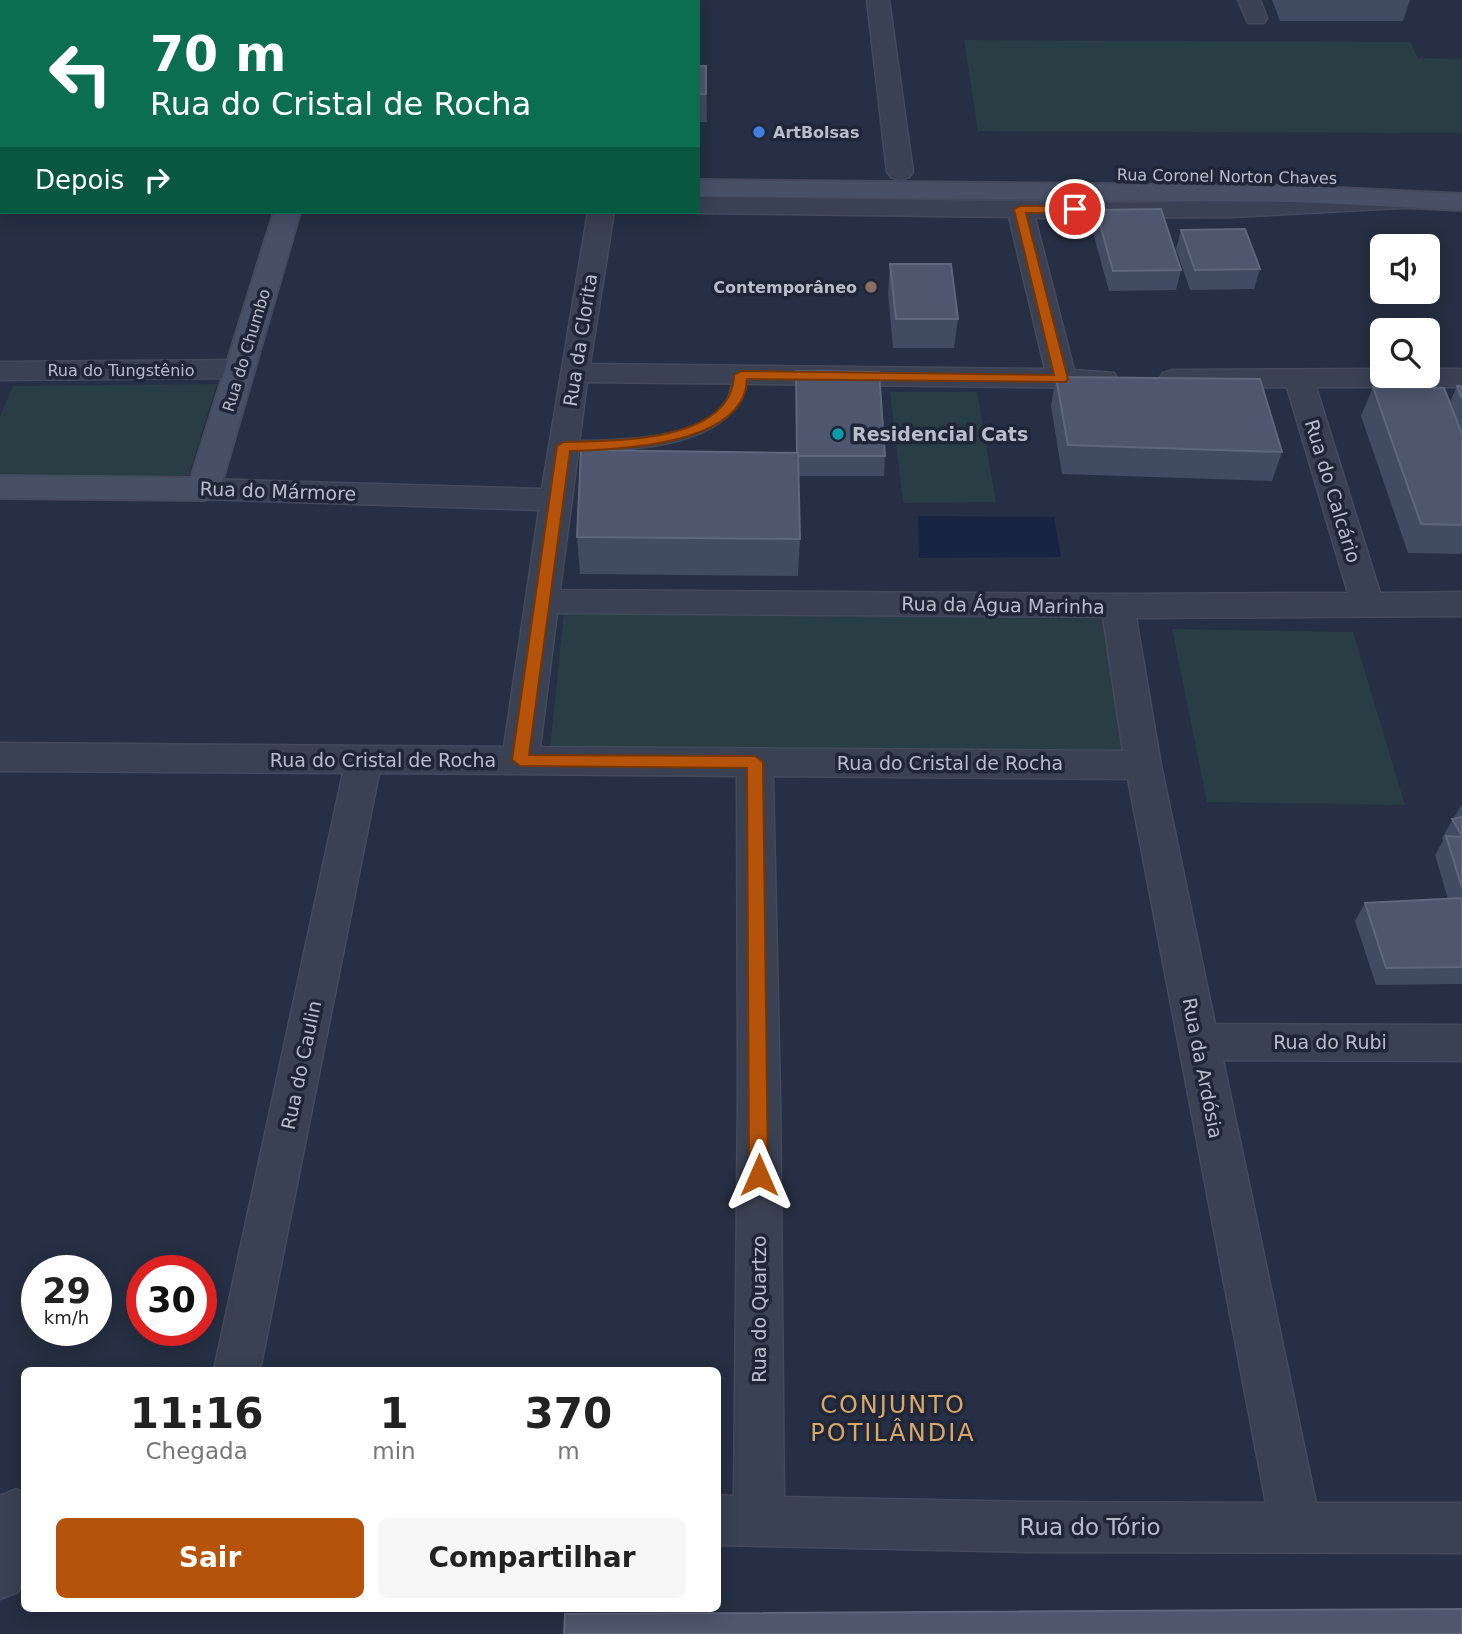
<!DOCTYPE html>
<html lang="pt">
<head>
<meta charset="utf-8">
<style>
  body { margin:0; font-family:"DejaVu Sans",sans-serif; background:#f6f6f6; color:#222; height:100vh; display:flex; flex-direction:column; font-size:26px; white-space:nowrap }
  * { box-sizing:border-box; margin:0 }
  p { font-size:23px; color:#767676 }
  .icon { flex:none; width:38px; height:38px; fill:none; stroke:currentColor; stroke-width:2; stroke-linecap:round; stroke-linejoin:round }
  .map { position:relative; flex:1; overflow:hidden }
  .panel { position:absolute; left:21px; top:1367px; width:700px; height:245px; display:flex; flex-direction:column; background:#fff; border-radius:10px; box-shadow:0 4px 18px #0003 }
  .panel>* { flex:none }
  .top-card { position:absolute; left:0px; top:0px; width:700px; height:214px; box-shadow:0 4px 18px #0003; background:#0b6e4f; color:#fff; overflow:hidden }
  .fabs { position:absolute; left:1370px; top:234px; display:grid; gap:14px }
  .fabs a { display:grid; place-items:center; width:70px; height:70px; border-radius:10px; background:#fff; box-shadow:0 4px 18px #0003; font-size:35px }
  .speed { position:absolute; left:21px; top:1255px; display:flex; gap:14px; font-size:35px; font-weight:700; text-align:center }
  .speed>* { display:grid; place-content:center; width:91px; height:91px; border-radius:50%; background:#fff; box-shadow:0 4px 18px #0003; line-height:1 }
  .speed small { font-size:18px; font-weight:400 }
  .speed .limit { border:10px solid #d22; background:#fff; color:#111 }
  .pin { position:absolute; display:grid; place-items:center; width:60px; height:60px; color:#fff; margin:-30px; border:4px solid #fff; border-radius:50%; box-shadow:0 2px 7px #0007 }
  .me { position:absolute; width:77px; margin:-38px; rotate:0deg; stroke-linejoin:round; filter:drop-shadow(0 0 5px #0008) }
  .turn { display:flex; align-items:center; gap:24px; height:147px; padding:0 35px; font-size:32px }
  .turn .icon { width:91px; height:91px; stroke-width:2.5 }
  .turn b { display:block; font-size:49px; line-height:60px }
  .then { display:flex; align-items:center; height:66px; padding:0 35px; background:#0003; gap:14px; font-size:26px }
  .eta { display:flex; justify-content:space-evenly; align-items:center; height:119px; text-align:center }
  .eta b { font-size:42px; font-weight:600; line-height:49px }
  .action { display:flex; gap:14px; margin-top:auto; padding:14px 35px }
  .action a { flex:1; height:80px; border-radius:10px; background:#b45309; color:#fff; font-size:28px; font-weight:600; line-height:80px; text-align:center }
  .action a+a { background:#f6f6f6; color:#222 }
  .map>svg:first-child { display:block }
</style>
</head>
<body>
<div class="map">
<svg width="1462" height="1634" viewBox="0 0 1462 1634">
  <rect width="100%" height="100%" fill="#262f43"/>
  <!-- green -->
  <path fill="#283d44" d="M964,40L1410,42L1418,58L1462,59V133L978,131Z
    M217,384L188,478L0,480V416L13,386Z
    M890,392H977L996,502L903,503Z
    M564,612L1104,619L1128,755L550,748Z
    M1172,629L1353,632L1405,805L1207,802Z"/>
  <!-- water -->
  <path fill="#182442" d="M918,516L1054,517L1061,557L919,558Z"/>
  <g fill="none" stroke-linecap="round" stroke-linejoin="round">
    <!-- lane casing -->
    <g stroke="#444a5c" stroke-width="3">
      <path id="lane" d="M492,0H670L671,2H491Z
        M741,371L748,375C746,383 745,394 740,401C709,452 616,450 564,451L557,446L564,441C607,441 708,443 729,396C731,390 732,382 734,375Z"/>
    </g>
    <!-- street casing -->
    <g stroke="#444a5c" stroke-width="3">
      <path id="street" d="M0,0H270L271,2H2L0,8Z
        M867,0H889L913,172L909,177L900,180L891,177L887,172Z
        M1238,0H1260L1267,18L1264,23H1248Z
        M0,70H2V84H0Z
        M0,194H2V210H0Z
        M1411,194L1420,197L1424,202L1420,207L1233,217L1035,218L1074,370L1114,373L1118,379L1114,385L1104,388L587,382L560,590L1118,594L1348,593L1287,387L1173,388L1163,385L1159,379L1163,373L1173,370L1382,369V376H1428V369H1462V387H1316L1380,593L1462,592V616L1136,618L1161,765L1215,1024L1462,1025V1061L1223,1060L1316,1503H1462V1553L1028,1552L718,1545V1495L734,1496L738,1095L737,776L379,773L260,1370H214L343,773L0,771V743L504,747L539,510L204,499L193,496L189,489L193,482L204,479L542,489L588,212H614L590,364L1045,369L1009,217L698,213L694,212H698V197L1144,203ZM557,613L1103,617L1123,751L540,747ZM773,776L1128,779L1266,1503L1028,1502L784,1497L780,1095Z
        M241,360L251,363L255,369L251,375L241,378L0,380V362Z
        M16,1489L24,1493V1576L18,1592L0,1599V1496Z"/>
    </g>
    <!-- secondary casing -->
    <g stroke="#444a5c" stroke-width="4">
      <path id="secondary" d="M346,0H368V2H346Z
        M0,160H2V176H0Z
        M698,180L1295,186L1462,194V210L1295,202L698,196Z
        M274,212H300L220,489L215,497L204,500L0,498V476L191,478Z"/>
    </g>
    <!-- lane -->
    <use href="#lane" fill="#3a4153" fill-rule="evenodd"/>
    <!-- street -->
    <use href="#street" fill="#3a4153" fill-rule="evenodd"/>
    <!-- secondary -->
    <use href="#secondary" fill="#485066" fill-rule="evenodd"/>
  </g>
  <!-- wall -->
  <path fill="#414b61" d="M1272,0H1410L1403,21H1280Z
    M698,66H706L707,122H698Z
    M0,86H2V146H0Z
    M1096,210L1181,270L1176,290L1109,291L1092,229Z
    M1181,230L1260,269L1254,289L1190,290L1176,249Z
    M890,264L958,319L954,348H893L888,293Z
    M796,371L885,456L884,476H798L800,539L798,576L580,574L577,537L796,453Z
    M1056,377L1282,452L1272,481L1062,474L1051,406Z
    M1457,386H1462V554L1408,553L1361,416L1373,387L1450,402Z
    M1462,804V984L1376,985L1355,921L1365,903L1448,899L1435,855L1443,841L1442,838Z"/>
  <!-- building -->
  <path fill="#4e576d" stroke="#5e677c" stroke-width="2" d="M385,0H440L439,2H384Z
    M541,0H591V2H541Z
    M698,66H706V94H698Z
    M0,86H2V110H0Z
    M1161,209L1181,270L1113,271L1096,210Z
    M1245,229L1260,269L1195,270L1181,230Z
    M890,264H951L958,319H896Z
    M796,371L879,372L885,456H798V453H797Z
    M1056,377L1260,379L1282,452L1068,445Z
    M1457,386H1462V399Z
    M1373,387L1444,388L1462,434V525L1421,524Z
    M581,450L798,453L800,539L577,537Z
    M1462,817V836L1452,819Z
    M1446,836L1462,837V888Z
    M1462,898V967L1386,968L1365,903Z
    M1462,1609V1634H564L565,1614Z"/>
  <!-- route -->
  <path fill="#b45309" stroke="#753606" stroke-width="2" d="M1020,206H1075L1081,209L1075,213H1026L1068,379L1066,382L747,379C745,446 616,450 570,451L529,755L755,756L763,762L768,1175L765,1181L759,1183L752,1181L749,1175L747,768L520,766L512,760L557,446L564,442C612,441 732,443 734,375L741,371L1054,375L1014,209Z"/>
  <!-- markers -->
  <circle fill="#3f7fe0" stroke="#1f2638" stroke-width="2.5" cx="759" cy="132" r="7"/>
  <circle fill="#8d6e63" stroke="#1f2638" stroke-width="2.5" cx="871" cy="287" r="7"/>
  <circle fill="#0f9aa8" stroke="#1f2638" stroke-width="2.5" cx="838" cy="434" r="7"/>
  <g text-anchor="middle" stroke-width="7" stroke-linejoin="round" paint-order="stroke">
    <!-- far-poi labels -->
    <g font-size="16" font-weight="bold" fill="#b8bdcc" stroke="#1f2638" text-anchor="start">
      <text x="773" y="138">ArtBolsas</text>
      <text x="857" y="293" text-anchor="end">Contemporâneo</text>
    </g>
    <!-- far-street labels -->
    <g font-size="16" fill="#b8bdcc" stroke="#1f2638">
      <text transform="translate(1227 176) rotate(1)" y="6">Rua Coronel Norton Chaves</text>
      <text transform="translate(246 350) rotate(-73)" y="6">Rua do Chumbo</text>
      <text x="121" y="376">Rua do Tungstênio</text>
    </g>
    <!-- street labels -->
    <g font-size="19" fill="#b8bdcc" stroke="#1f2638">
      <text transform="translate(580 340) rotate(-81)" y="7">Rua da Clorita</text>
      <text transform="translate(278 491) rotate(2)" y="7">Rua do Mármore</text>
      <text transform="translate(1333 491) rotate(73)" y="7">Rua do Calcário</text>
      <text transform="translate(1003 605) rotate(1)" y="7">Rua da Água Marinha</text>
      <text x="383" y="767">Rua do Cristal de Rocha</text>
      <text x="950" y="770">Rua do Cristal de Rocha</text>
      <text x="1330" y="1049">Rua do Rubi</text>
      <text transform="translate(301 1065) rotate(-78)" y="7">Rua do Caulin</text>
      <text transform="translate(1203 1068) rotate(79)" y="7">Rua da Ardósia</text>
      <text transform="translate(759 1309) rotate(-90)" y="7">Rua do Quartzo</text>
    </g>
    <!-- poi labels -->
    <g font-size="19" font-weight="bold" fill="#b8bdcc" stroke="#1f2638" text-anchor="start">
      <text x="852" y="441">Residencial Cats</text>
    </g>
    <!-- near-street labels -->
    <g font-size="23" fill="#b8bdcc" stroke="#1f2638">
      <text x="1090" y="1535">Rua do Tório</text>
    </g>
    <!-- near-neighbourhood labels -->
    <g font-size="24" letter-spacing="2" fill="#d9a766" stroke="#1f2638">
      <text x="893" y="1413">CONJUNTO<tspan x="893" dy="28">POTILÂNDIA</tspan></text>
    </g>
  </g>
</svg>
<div class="fabs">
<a><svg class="icon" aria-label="sound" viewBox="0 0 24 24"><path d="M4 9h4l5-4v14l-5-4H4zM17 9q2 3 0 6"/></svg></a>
<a><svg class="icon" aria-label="search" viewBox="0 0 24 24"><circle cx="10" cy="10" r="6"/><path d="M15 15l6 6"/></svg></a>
</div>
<div class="speed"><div>29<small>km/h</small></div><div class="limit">30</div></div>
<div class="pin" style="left:1075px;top:209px;background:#d93025"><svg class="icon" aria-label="arrive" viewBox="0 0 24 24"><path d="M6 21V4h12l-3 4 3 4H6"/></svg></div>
<svg class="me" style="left:759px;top:1175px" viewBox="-20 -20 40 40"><path d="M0-17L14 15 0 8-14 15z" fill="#b45309" stroke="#fff" stroke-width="4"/></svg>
<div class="top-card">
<div class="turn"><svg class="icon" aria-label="left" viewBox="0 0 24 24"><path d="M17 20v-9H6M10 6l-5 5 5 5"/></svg><div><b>70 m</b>Rua do Cristal de Rocha</div></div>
<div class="then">Depois<svg class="icon" aria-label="right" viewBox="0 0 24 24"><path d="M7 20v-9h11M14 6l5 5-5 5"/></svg></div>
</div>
<section class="panel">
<div class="eta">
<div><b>11:16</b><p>Chegada</p></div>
<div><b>1</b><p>min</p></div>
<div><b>370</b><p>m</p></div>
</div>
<div class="action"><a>Sair</a><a>Compartilhar</a></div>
</section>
</div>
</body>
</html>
